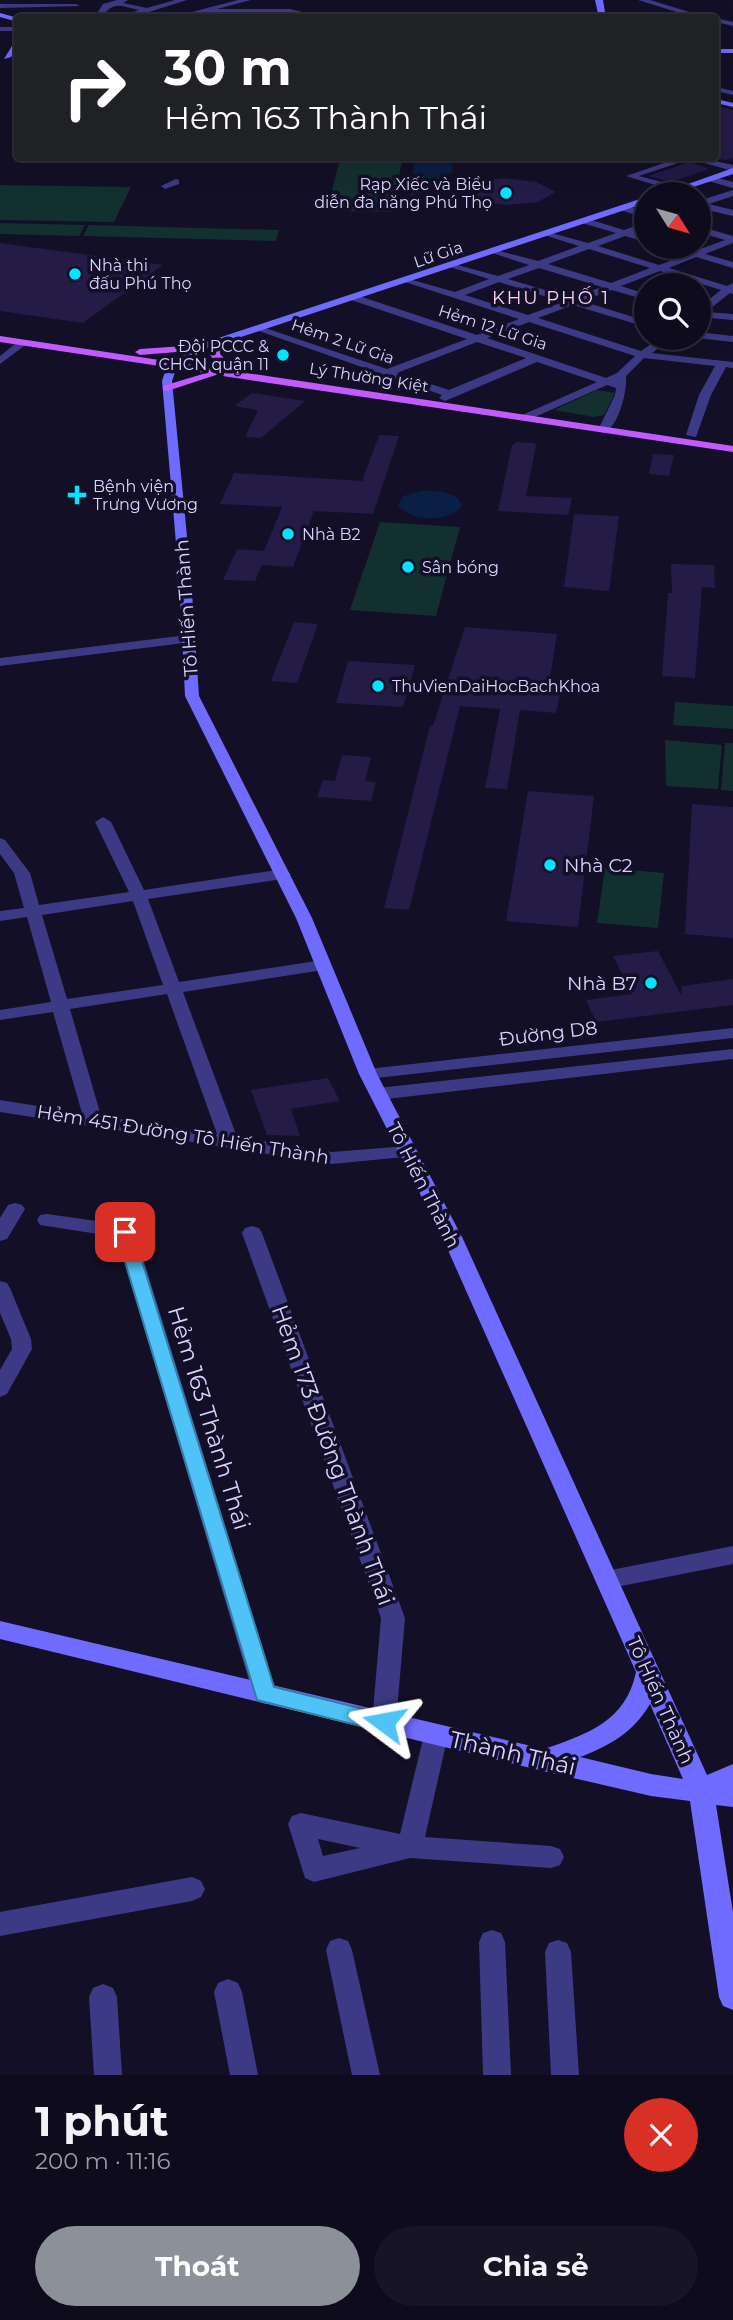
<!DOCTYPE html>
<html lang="vi">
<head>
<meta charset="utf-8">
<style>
  body { margin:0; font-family:Montserrat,sans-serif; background:#171425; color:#f1f3f6; height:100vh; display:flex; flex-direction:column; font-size:26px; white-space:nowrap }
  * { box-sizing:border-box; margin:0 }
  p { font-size:23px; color:#9b9ba3 }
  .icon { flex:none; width:38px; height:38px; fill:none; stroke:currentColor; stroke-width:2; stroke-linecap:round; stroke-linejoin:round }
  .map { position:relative; height:2075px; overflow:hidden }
  .drawer { display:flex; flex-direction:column; background:#0e0b1c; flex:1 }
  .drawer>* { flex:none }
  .banner { position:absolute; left:14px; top:14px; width:705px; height:147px; border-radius:7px; box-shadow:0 7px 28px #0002,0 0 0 2px #2e2b3b; background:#202124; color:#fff; overflow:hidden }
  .needle { width:46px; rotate:127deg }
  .tools { position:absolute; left:634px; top:182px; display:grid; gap:14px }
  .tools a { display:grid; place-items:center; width:77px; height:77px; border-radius:50%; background:#0e0b1c; box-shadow:0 7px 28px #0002,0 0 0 2px #2e2b3b; font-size:35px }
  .pin { position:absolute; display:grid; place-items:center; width:60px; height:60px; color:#fff; margin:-30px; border-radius:14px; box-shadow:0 4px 10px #0006 }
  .me { position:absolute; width:77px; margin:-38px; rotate:283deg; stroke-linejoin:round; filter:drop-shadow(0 0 5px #0008) }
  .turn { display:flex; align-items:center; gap:24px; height:147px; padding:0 35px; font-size:32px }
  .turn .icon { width:91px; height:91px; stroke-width:2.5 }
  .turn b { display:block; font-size:49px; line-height:60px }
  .round { display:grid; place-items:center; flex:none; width:74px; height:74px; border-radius:37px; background:#171425 }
  .overview { display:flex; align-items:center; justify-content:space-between; height:119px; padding:0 35px }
  h1 { font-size:42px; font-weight:700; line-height:52px }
  .cta { display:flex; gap:14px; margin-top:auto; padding:14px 35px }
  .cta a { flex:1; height:80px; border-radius:42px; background:#8c9099; color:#fff; font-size:28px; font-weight:700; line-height:80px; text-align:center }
  .cta a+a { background:#171425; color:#f1f3f6 }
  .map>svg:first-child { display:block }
</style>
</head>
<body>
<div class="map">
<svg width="733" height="2075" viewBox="0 0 733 2075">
  <rect width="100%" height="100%" fill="#130f26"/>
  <!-- green -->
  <path fill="#12302f" d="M340,158L402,159L393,212L327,211Z
    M0,185L131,187L114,222L0,220Z
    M0,223L85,225L79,236L0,234Z
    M89,225L279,230L276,241L83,236Z
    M597,390L615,393L604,415L594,417L554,410Z
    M380,522L460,527L436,616L350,610Z
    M675,702L733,706V729L673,725Z
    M665,740L722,745L718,789L666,786Z
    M725,743H733V791L721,790Z
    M605,868L664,873L658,928L597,923Z"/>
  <!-- water -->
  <path fill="#0a1f44" d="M415,158H450L453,171L429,189L410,197Z
    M421,491C435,491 457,490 462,506C449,523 410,522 398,505L403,496Z"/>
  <!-- building -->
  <path fill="#241b47" d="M716,106L733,110V158L725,160L716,159Z
    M690,162L709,169L671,182L648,176Z
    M505,178L536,182L556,192L538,202L507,205L475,201L457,192L474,182Z
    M0,243L163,265L83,323L0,311Z
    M252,393L305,401L261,438L245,437L258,410L234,406Z
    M379,435L399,436L373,514L314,511L293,567L262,565L255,581L223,580L237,549L264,551L282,507L220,504L234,473L362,481Z
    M517,442L535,443L536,446L526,496L572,498L568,515L498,511L512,445Z
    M653,454L674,455L669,476L649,474Z
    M574,514L619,516L609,591L564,587Z
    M671,564L714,565L715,588L702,587L695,678L662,676L668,593H672Z
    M294,622L318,624L297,683L271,681Z
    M465,627L557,634L549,684L562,685L556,713L520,710L507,789L485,788L500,709L460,706L409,910L384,908L430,726H433Z
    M348,661L415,665L403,707L336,703Z
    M342,755L371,757L365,781L376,782L371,801L317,797L323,780L335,781Z
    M528,791L594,796L578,927L506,921Z
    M692,804L733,807V938L685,934Z
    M658,951L681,995L682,986L733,979V1005L596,1022L586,1000L632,994L613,956Z
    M328,1078L340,1101L291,1109L300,1136L267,1135L251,1090Z"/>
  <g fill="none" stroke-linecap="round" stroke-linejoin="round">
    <!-- street -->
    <path fill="#3d3a85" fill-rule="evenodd" d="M117,0H128L123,3L147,8L175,0H187L130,18H117L139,10C120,6 114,0 101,18H94L103,4Z
      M238,0H251L217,9H290L326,18L201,13L169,18Z
      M638,0H650L709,18H696Z
      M0,4H76L80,6L0,8Z
      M602,12H630L634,14L599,16Z
      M716,18L733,22V26L716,22Z
      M0,27H18V31H0Z
      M716,87L733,91V95L716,91Z
      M679,158H701L733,165V171L690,159L639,176L681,187V191L678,192L626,176Z
      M711,176L733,182V188L708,181L707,179Z
      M176,179L179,180V184L165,189L161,186Z
      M733,190V196L709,204L733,210V216L698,208V201Z
      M623,205L646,212V218L620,210V206Z
      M585,218L624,230L646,222V228L634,233L646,236V242L625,236L598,246L659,265L687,255L666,247L695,251L725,240L698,232V226L733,236V243L705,254L733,262V268L696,257L669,268L727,286L733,283V294L730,293L706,312L733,314V320L698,317V308L721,290L660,271L621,286L646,294V300L612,290L582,301L646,321V327L573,305L538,318L641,351L660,338H672L652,353L733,362V368L726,367L711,395L696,437L686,435L699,395L715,366L644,358L626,376C627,392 619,426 604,433L598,430L615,395L616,388L607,385L528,420H520V416L597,382L537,362L445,401L439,398L442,395L256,330L265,328L387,369L467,339L351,300V296H359L477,335L519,319L405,282V278L455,292L489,279L450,267V263L498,276L529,265L492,253V249L538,261L579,246L544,235V231L588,243L616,233L582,223V219ZM589,249L650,268L611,283L548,264ZM539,268L602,287L572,298L508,279ZM499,282L563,302L528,315L465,295ZM529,322L635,356L617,373L606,378L487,338ZM477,342L526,358L449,390L397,373Z
      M698,332L733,336V342L697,338Z
      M19,341L28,343L0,364V356Z
      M187,635L192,636V642L0,666V658Z
      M103,817L111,822L144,890L283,869L291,874L283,879L148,899L179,982L323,960L331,965L323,970L183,992L237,1137L332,1152L407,1146L416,1152L414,1156L332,1164L0,1112V1100L82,1113L53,1012L0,1020V1010L51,1002L27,917L0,921V911L24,908L14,873L0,854V838L5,840L30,873L39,905L129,892L95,822ZM133,901L163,985L67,999L42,915ZM167,994L217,1134L101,1116L70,1009Z
      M733,1028V1038L368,1079L359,1074L368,1069Z
      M733,1049V1059L378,1100L369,1094L378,1088Z
      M15,1203L22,1205L25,1209L7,1239L0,1241V1218L8,1205Z
      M47,1214L125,1225L132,1227L135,1232L277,1694L274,1701L265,1704L256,1701L253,1694L117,1237L40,1225L37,1220L40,1215Z
      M252,1226L259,1228L262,1233L405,1618L396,1722L393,1729L384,1732L375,1729L372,1722L381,1618L242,1233L245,1228Z
      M0,1281L7,1283L10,1288L31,1339L32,1349L7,1394L0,1397V1370L12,1349L11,1339L0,1313Z
      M733,1546V1564L606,1589L598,1586L595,1580L598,1574L606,1571Z
      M436,1725L445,1728L448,1735L425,1837L551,1846L560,1849L564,1857L560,1865L551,1868L410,1858L314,1882L305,1878L288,1824L292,1816L301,1813L400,1834L424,1735L427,1728ZM318,1839L360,1848L323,1856Z
      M192,1877L201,1881L205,1889L201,1897L192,1901L0,1936V1912Z
      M492,1930L501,1933L505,1942L511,2075H483L479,1942L483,1933Z
      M339,1938L348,1941L352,1950L380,2075H352L326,1950L330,1941Z
      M558,1940L567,1943L571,1952L579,2075H551L545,1952L549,1943Z
      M228,1979L238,1983L242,1992L258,2075H230L214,1992L218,1983Z
      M103,1984L113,1988L117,1997L122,2075H94L89,1997L93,1988Z"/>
    <!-- secondary -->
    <path fill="#6f6bff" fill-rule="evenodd" d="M595,0H603L606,18H599Z
      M0,13L18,18V22L0,17Z
      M18,36V45L11,57L4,59Z
      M716,49H733V53H716Z
      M716,99L733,103V107L716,103Z
      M733,168V174L672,194H660Z
      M646,197V203L202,350L177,367L172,381L191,578L199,696L312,918L377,1074L463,1239L707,1775L733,1764V1807L716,1805L733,1912V2010L723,2006L719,1997L690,1801L651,1796L543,1771L0,1639V1621L544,1749C588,1734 626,1721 636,1672L443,1239L359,1074L296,918L185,696L179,578L162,381L168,363L194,346ZM650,1704L683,1779L651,1774L580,1757C609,1746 634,1732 650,1704Z"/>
    <!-- primary -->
    <path fill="#c25bff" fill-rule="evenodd" d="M0,336L733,446V452L216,375L167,391L163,390V386L206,373L0,342Z
      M198,345L202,346V350L140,355L135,352L140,349Z
      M213,346H221L220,354L225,359L241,365V369L217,363L209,354Z"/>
  </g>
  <!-- route -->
  <path fill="#4fc3f7" stroke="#337fa1" stroke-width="2" d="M125,1226L133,1232L274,1687L392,1716L395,1722L392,1729L384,1732L257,1700L116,1232Z"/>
  <!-- markers -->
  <g fill="#00e5ff" stroke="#130f26" stroke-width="2.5">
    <circle cx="506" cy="193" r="7"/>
    <circle cx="75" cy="274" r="7"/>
    <circle cx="283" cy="355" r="7"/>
    <path d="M73.5 484.5h7v7h7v7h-7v7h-7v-7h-7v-7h7z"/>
    <circle cx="288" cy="534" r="7"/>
    <circle cx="408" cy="567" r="7"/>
    <circle cx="378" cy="686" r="7"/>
    <circle cx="550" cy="865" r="7"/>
    <circle cx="651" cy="983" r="7"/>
  </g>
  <g text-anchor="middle" stroke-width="7" stroke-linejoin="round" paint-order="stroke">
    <!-- far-poi labels -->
    <g font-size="16" fill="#d9d4ff" stroke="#130f26" text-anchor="start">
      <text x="492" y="190" text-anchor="end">Rạp Xiếc và Biểu<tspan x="492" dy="18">diễn đa năng Phú Thọ</tspan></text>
      <text x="89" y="271">Nhà thi<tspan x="89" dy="18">đấu Phú Thọ</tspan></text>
      <text x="269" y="352" text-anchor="end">Đội PCCC &amp;<tspan x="269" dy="18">CHCN quận 11</tspan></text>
      <text x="93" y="492">Bệnh viện<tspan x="93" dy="18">Trưng Vương</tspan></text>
      <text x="302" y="540">Nhà B2</text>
      <text x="422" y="573">Sân bóng</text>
      <text x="392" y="692">ThuVienDaiHocBachKhoa</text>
    </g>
    <!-- far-street labels -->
    <g font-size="16" fill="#d9d4ff" stroke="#130f26">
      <text transform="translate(438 254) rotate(-19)" y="6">Lữ Gia</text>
      <text transform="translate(493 327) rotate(18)" y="6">Hẻm 12 Lữ Gia</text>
      <text transform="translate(343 341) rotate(19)" y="6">Hẻm 2 Lữ Gia</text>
      <text transform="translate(369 377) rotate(9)" y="6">Lý Thường Kiệt</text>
    </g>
    <!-- far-neighbourhood labels -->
    <g font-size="18" letter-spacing="2" fill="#ffd6f0" stroke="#130f26">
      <text x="551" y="304">KHU PHỐ 1</text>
    </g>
    <!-- street labels -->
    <g font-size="19" fill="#d9d4ff" stroke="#130f26">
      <text transform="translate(186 608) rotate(-94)" y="7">Tô Hiến Thành</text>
      <text transform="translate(548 1033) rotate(-7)" y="7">Đường D8</text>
      <text transform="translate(183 1134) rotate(9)" y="7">Hẻm 451 Đường Tô Hiến Thành</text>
      <text transform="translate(424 1185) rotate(63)" y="7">Tô Hiến Thành</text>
      <text transform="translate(661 1700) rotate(66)" y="7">Tô Hiến Thành</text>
    </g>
    <!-- poi labels -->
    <g font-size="19" fill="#d9d4ff" stroke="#130f26" text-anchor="start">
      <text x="564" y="872">Nhà C2</text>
      <text x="637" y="990" text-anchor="end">Nhà B7</text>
    </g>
    <!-- near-street labels -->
    <g font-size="23" fill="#d9d4ff" stroke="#130f26">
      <text transform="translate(209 1418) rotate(73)" y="8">Hẻm 163 Thành Thái</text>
      <text transform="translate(333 1455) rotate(70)" y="8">Hẻm 173 Đường Thành Thái</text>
      <text transform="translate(513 1753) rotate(13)" y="8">Thành Thái</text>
    </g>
  </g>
</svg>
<div class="tools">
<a><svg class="needle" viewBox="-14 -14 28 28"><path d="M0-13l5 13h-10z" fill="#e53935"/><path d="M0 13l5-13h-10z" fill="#9b9ba3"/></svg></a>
<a><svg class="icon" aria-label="search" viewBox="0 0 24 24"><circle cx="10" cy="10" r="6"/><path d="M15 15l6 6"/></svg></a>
</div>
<div class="pin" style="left:125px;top:1232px;background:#d93025"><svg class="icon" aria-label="arrive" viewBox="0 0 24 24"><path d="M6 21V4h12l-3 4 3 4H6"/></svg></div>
<svg class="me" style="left:384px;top:1722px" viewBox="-20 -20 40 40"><path d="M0-17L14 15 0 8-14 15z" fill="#4fc3f7" stroke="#fff" stroke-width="4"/></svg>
<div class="banner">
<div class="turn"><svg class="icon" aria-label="right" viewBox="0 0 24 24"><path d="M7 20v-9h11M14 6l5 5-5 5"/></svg><div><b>30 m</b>Hẻm 163 Thành Thái</div></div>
</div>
</div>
<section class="drawer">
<div class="overview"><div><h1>1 phút</h1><p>200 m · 11:16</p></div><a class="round" style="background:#d93025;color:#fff"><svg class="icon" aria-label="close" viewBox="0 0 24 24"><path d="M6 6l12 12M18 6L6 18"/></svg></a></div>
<div class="cta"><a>Thoát</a><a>Chia sẻ</a></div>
</section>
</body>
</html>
